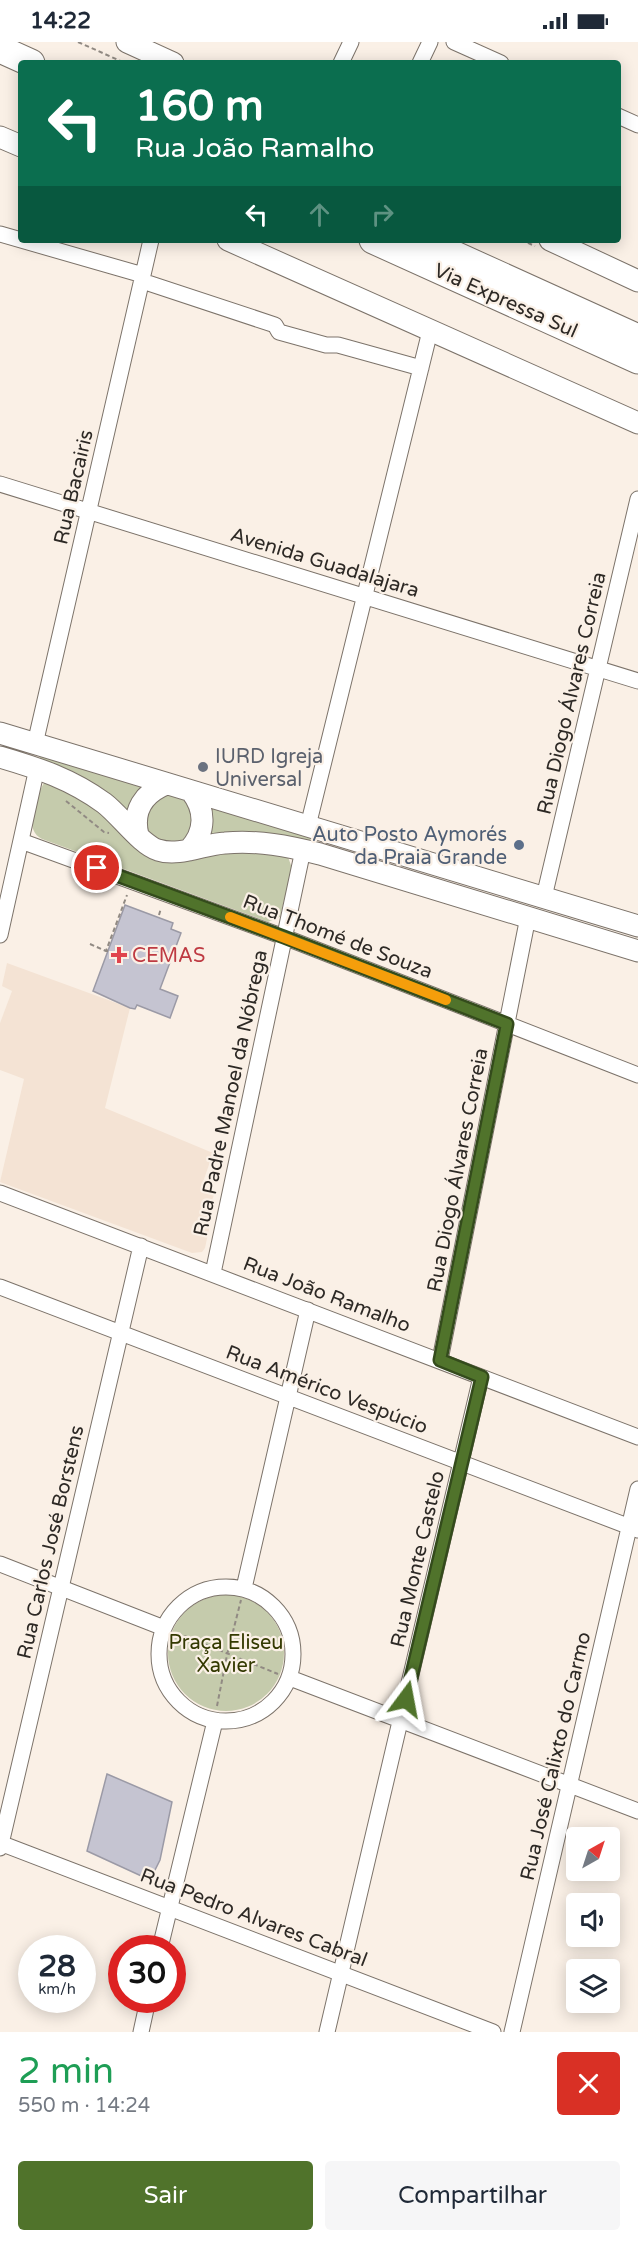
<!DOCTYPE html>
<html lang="pt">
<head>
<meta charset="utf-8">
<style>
  body { margin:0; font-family:"Varela Round",sans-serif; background:#f6f6f7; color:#1f2937; height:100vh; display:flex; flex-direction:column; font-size:22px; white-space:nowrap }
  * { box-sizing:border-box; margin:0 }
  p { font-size:20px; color:#747a83 }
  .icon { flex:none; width:33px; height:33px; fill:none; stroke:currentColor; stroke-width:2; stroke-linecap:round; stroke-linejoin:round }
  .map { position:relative; height:1990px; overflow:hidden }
  .drawer { display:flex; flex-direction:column; background:#fff; flex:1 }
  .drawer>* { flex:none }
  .hud { position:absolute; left:18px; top:18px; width:603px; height:183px; border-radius:6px; box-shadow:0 3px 15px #0003; background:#0b6e4f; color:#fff; overflow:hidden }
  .needle { width:39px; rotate:39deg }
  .buttons { position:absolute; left:566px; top:1785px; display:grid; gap:12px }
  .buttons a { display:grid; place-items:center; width:54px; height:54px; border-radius:6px; background:#fff; box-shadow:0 3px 15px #0003; font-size:30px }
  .speed { position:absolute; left:18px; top:1893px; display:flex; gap:12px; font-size:30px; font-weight:700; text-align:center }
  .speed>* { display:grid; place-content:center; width:78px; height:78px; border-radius:50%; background:#fff; box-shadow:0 3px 15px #0003; line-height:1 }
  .speed small { font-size:15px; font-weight:400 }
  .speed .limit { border:9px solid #d22; background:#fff; color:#111 }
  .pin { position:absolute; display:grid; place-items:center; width:51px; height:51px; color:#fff; margin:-26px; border:3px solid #fff; border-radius:50%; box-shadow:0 2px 6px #0007 }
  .me { position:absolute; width:66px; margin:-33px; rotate:13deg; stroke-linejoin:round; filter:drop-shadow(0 0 4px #0008) }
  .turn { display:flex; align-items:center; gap:21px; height:126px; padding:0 18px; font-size:27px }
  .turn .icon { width:78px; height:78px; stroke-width:2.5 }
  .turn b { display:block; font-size:42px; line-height:51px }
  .lanes { display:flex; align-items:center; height:57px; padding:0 18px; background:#0003; justify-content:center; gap:30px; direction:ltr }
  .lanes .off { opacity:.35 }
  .round { display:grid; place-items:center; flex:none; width:63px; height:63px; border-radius:6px; background:#f6f6f7 }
  .headline { display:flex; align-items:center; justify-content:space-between; height:102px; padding:0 18px }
  h1 { font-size:36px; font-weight:600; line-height:45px; color:#1e9e55 }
  .action { display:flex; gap:12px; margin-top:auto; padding:12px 18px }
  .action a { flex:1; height:69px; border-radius:6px; background:#50732b; color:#fff; font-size:24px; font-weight:600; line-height:69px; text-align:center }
  .action a+a { background:#f6f6f7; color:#1f2937 }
  .status { display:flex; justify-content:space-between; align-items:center; height:42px; padding:0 30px; background:#fff; direction:ltr }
  .status svg { height:16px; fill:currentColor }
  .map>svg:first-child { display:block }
</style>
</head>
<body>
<div class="status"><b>14:22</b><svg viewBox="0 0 49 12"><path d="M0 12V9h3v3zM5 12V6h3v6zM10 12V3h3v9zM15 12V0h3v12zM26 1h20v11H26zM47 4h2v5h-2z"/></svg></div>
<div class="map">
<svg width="638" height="1990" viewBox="0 0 638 1990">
  <rect width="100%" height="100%" fill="#faf0e6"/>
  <!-- built -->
  <path fill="#f4e3d4" d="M7,921L130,966L105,1066L213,1111L202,1143L215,1150L211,1161L214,1163L205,1206L202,1210L192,1211L0,1140L24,1037L0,1028V981L12,949L2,944Z"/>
  <!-- green -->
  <path fill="#c5cbac" d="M41,711L141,744V749L127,770L39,719Z
    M45,740L79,752L138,803L235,807L288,815L292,826L280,875L268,880L42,797C38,795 35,792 33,787C30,778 39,746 45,740Z
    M168,752H175L188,759L195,785L181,801L161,802C143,785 143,785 150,761Z
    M208,763L318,795L316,804L212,793L209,789Z
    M168 1611a58 58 0 1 1 116 0a58 58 0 1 1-116 0Z"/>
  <!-- building -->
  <path fill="#c5c4d1" stroke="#9b9aa6" stroke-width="1.5" d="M125,863L173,881L171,887L181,891L160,947L178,954L170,976L137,963L135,967L130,966L93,949Z
    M107,1732L172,1760L160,1818L150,1838L87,1809Z"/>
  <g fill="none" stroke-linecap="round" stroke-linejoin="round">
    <!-- minor casing -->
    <g stroke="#7c736a" stroke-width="17">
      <path id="minor" d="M454,0L501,21
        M341,21L351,0
        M420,21L430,0
        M618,74L638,83
        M0,192L143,233
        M142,239L275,283L279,290L326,303H338L421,326
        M0,442L638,639
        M35,702L151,198
        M308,784L430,289
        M21,799L284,895L638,1033
        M544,855L638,457
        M0,893L37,726
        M0,1151L638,1395
        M213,1231L303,808
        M0,1245L638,1488
        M440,1318L528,875
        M0,1522L164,1586
        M159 1612a67 67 0 1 1 134 0a67 67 0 1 1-134 0Z
        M244,1546L308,1268
        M290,1636L638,1769
        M0,1801L493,1990
        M0,1806L141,1204
        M160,1906L215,1679
        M141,1990L148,1958
        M327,1990L481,1335
        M512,1990L638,1447"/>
    </g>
    <!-- secondary casing -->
    <g stroke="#7c736a" stroke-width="23">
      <path id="secondary" d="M127,0L173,21
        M0,95L21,104
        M228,198L638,381
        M550,198L638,239
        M0,691L638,884
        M0,715C38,726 71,737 104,761C120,773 141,803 158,808C179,815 204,802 225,801C258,798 288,804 320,812L638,909
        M138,793C132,769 144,751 166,742
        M189,808C206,790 206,768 191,749"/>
    </g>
    <!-- motorway casing -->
    <g stroke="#7c736a" stroke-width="29">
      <path id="motorway" d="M0,7L31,21
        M373,198L638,318
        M422,198L638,296"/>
    </g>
    <!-- path -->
    <path stroke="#918a83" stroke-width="2" stroke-dasharray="4.5 3" stroke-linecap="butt" d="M78,0L125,21
      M521,198L535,204
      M66,759L104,790L109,791
      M159,873L161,866
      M90,902L106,909
      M108,909H106L127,853
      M177,1591L278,1632
      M217,1664L227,1613L241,1558"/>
    <!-- minor -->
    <use href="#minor" stroke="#fff" stroke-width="15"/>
    <!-- secondary -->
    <use href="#secondary" stroke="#fff" stroke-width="21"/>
    <!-- motorway -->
    <use href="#motorway" stroke="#fff" stroke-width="27"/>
  </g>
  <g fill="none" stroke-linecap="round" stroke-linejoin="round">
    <!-- route casing -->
    <g stroke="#344b1c" stroke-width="15">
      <path id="route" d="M97,826L284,895L507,982L440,1318L482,1335L406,1657"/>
    </g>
    <!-- route -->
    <use href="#route" stroke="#50732b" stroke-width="10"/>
    <!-- slow -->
    <path stroke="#f59e0b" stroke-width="10" d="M230,875L446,958"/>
  </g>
  <!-- markers -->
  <circle fill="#6b7280" stroke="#faf0e6" stroke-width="2" cx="203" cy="725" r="6"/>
  <circle fill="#5c6f8a" stroke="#faf0e6" stroke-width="2" cx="519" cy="803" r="6"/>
  <path fill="#e0444e" stroke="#faf0e6" stroke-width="2" d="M116 904h6v6h6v6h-6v6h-6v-6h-6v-6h6z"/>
  <g text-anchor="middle" stroke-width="4.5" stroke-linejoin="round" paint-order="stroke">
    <!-- street labels -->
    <g font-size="20" fill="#2d2925" stroke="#faf0e6">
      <text transform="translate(506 258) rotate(24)" y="7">Via Expressa Sul</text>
      <text transform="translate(73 445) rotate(-77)" y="7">Rua Bacairis</text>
      <text transform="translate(325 520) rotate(17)" y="7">Avenida Guadalajara</text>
      <text transform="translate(571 651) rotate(-77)" y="7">Rua Diogo Álvares Correia</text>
      <text transform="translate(338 894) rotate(21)" y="7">Rua Thomé de Souza</text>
      <text transform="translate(230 1051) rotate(-78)" y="7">Rua Padre Manoel da Nóbrega</text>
      <text transform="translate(457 1128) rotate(-79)" y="7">Rua Diogo Álvares Correia</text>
      <text transform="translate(327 1252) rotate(21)" y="7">Rua João Ramalho</text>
      <text transform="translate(327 1347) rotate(21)" y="7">Rua Américo Vespúcio</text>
      <text transform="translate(50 1500) rotate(-77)" y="7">Rua Carlos José Borstens</text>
      <text transform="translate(417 1517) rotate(-77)" y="7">Rua Monte Castelo</text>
      <text transform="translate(555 1714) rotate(-77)" y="7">Rua José Calixto do Carmo</text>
      <text transform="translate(254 1875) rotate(21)" y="7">Rua Pedro Alvares Cabral</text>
    </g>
    <!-- worship labels -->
    <g font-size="20" fill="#5b616d" stroke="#faf0e6" text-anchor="start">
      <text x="215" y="721">IURD Igreja<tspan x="215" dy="23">Universal</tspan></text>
    </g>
    <!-- service labels -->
    <g font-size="20" fill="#4e5e75" stroke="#faf0e6" text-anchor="end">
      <text x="507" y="799">Auto Posto Aymorés<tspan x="507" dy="23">da Praia Grande</tspan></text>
    </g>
    <!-- health labels -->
    <g font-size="20" fill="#be3a42" stroke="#faf0e6" text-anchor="start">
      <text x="132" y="920">CEMAS</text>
    </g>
    <!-- park labels -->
    <g font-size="20" fill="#333901" stroke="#faf0e6">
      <text x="226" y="1607">Praça Eliseu<tspan x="226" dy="23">Xavier</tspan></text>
    </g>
  </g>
</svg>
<div class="buttons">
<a><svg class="needle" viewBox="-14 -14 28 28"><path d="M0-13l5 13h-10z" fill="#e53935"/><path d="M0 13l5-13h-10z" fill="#747a83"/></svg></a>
<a><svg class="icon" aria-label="sound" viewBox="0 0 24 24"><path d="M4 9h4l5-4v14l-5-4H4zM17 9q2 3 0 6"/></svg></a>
<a><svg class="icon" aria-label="layers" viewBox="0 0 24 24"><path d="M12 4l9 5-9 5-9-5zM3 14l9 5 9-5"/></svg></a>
</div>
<div class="speed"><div>28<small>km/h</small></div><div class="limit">30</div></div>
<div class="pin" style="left:97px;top:826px;background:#d93025"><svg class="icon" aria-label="arrive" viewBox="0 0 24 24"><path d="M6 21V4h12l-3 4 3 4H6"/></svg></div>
<svg class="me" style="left:406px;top:1657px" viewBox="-20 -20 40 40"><path d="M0-17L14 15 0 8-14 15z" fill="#50732b" stroke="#fff" stroke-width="4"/></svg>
<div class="hud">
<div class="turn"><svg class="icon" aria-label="left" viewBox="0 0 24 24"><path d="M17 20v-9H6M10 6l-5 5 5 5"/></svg><div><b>160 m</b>Rua João Ramalho</div></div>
<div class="lanes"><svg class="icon" aria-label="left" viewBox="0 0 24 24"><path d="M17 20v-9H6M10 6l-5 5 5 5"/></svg><svg class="icon off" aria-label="ahead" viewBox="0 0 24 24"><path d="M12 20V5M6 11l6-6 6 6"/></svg><svg class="icon off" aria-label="right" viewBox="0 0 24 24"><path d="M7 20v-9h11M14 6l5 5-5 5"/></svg></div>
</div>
</div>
<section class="drawer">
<div class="headline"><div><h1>2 min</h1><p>550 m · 14:24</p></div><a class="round" style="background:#d93025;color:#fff"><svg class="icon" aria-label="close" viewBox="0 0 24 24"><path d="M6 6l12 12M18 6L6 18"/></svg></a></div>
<div class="action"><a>Sair</a><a>Compartilhar</a></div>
</section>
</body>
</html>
